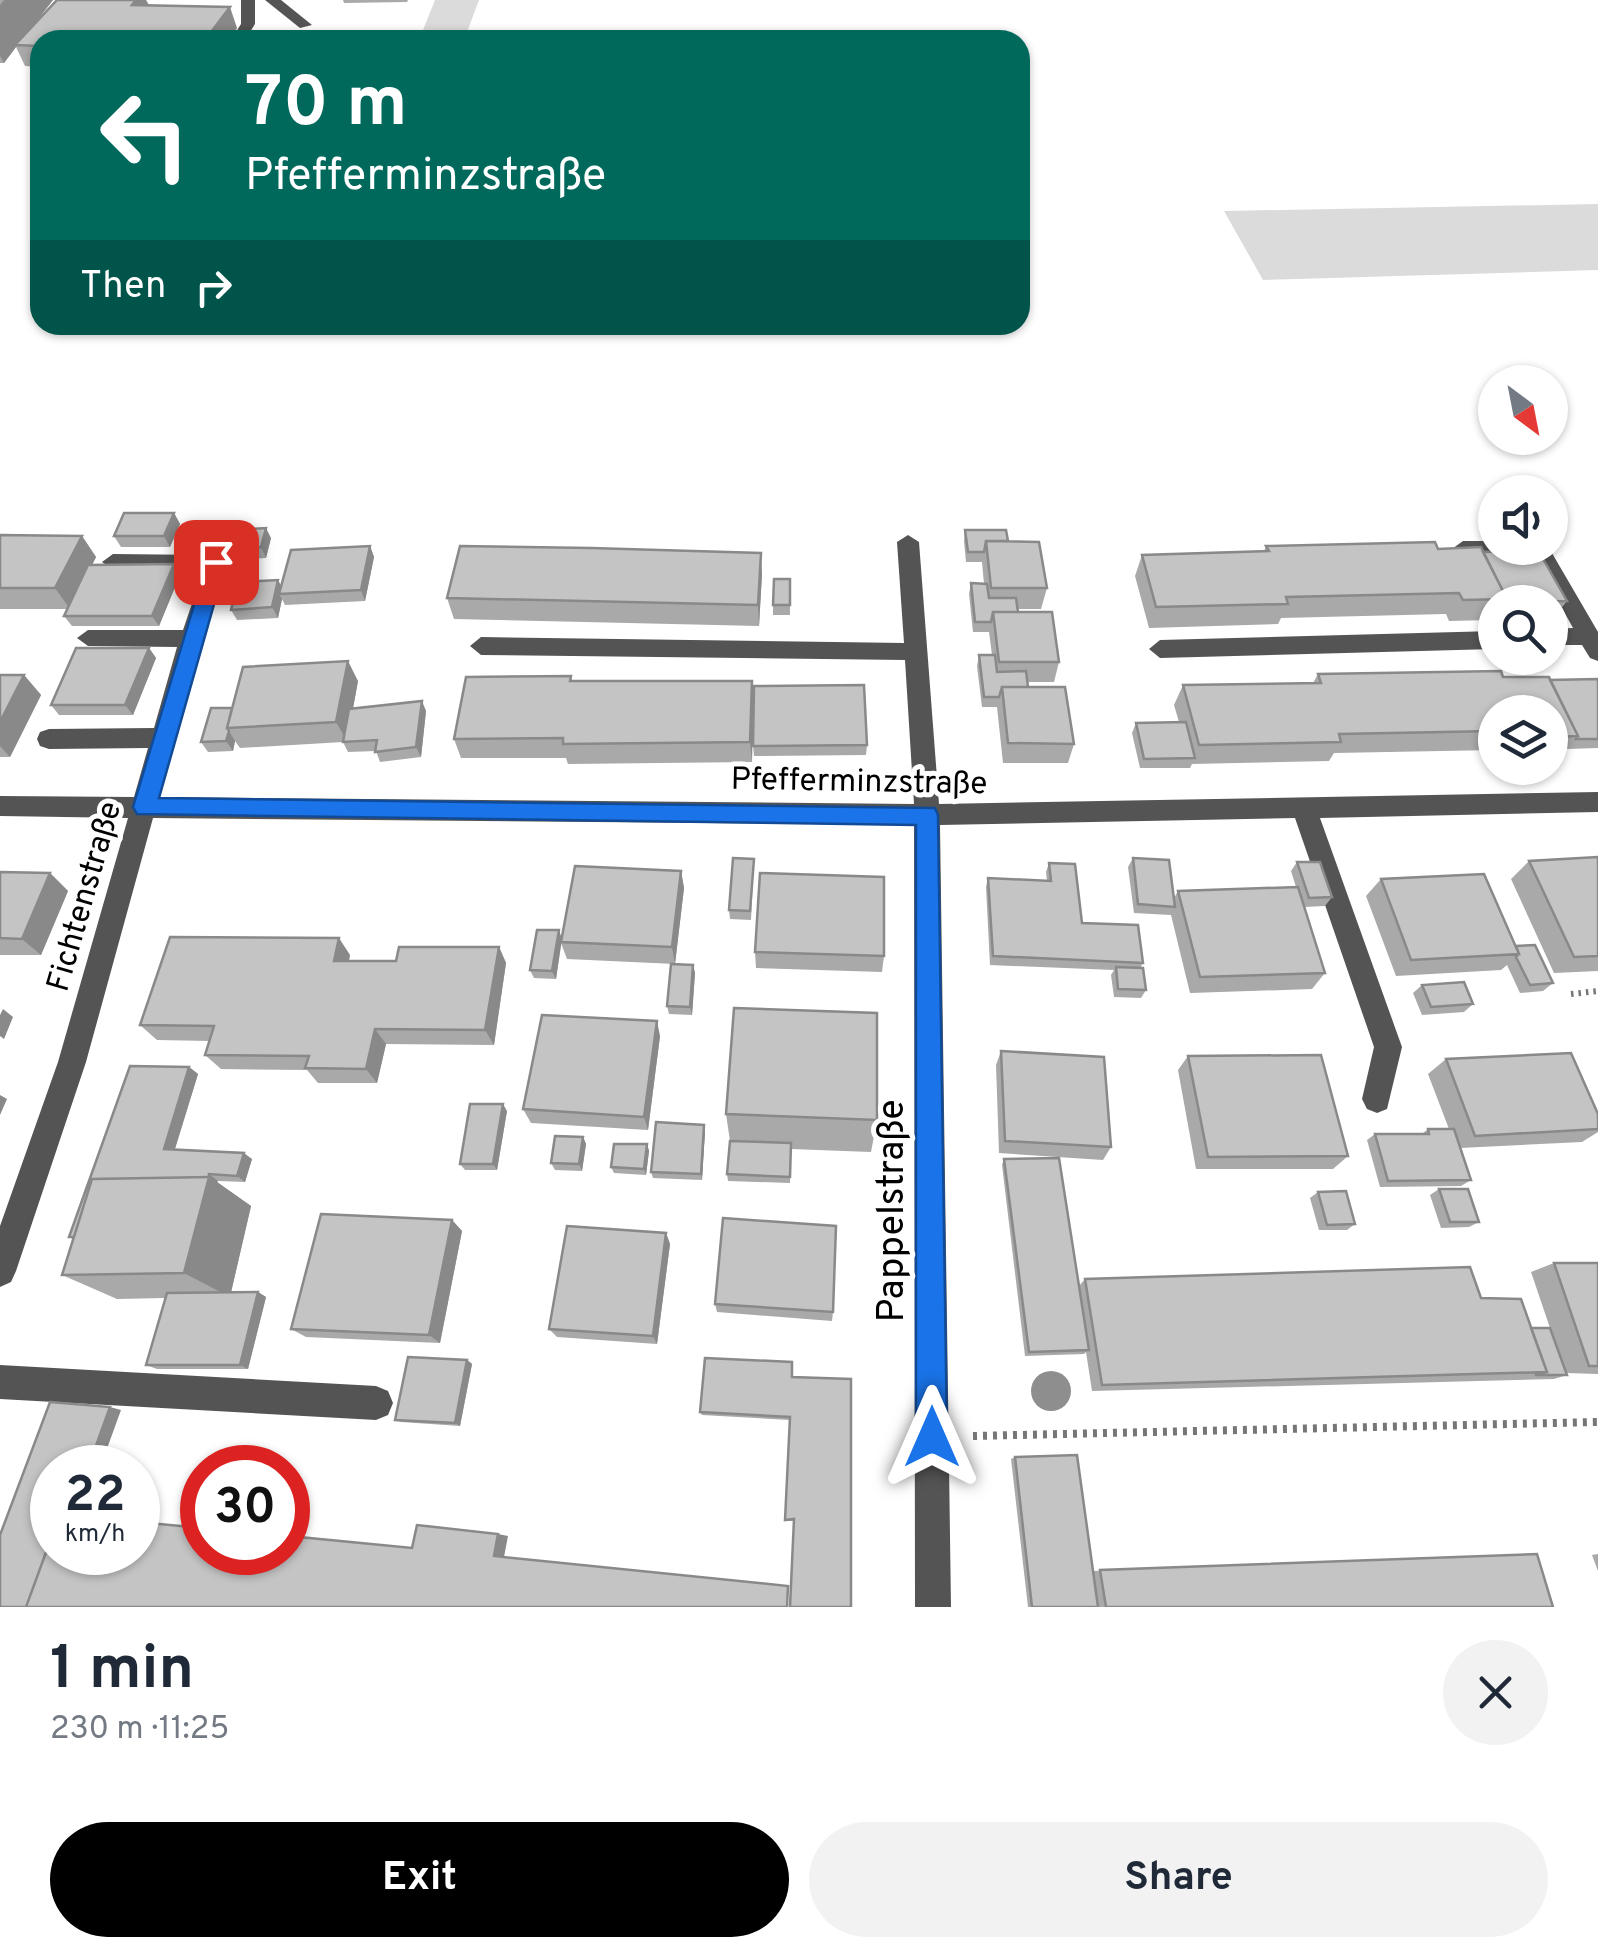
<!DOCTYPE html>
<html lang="en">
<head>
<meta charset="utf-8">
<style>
  body { margin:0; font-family:Overpass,sans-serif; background:#f2f2f3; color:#1f2937; height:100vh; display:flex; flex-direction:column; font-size:38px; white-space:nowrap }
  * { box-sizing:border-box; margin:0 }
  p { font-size:32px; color:#747a83 }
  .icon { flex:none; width:55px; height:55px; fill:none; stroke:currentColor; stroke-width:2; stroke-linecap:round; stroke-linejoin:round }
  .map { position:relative; height:1607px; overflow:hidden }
  .sheet { display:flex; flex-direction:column; background:#fff; flex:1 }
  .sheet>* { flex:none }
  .guide { position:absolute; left:30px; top:30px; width:1000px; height:305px; border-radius:30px; box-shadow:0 2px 8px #0004; background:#00695c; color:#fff; overflow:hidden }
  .needle { width:65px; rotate:148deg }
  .controls { position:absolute; left:1478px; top:365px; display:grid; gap:20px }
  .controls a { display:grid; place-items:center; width:90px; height:90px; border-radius:50%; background:#fff; box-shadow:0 2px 8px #0004; font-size:50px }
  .speed { position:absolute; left:30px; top:1445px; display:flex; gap:20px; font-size:50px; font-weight:700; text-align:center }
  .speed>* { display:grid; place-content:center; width:130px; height:130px; border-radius:50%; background:#fff; box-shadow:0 2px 8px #0004; line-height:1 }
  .speed small { font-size:25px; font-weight:400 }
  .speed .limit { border:15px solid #d22; background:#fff; color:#111 }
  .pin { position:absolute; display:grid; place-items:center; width:85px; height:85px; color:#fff; margin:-42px; border-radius:20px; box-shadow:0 5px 15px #0006 }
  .me { position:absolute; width:110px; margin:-55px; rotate:0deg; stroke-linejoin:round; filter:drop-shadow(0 0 8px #0008) }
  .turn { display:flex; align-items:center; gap:35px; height:210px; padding:0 50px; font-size:45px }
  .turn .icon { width:130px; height:130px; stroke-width:2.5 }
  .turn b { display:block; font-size:70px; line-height:85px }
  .then { display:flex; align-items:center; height:95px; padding:0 50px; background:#0003; gap:20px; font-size:38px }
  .round { display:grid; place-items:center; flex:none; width:105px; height:105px; border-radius:52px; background:#f2f2f3 }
  .headline { display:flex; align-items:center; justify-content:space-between; height:170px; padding:0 50px }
  h1 { font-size:60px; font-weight:700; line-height:75px }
  .button { display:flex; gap:20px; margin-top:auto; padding:20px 50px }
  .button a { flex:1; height:115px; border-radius:60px; background:#000; color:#fff; font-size:40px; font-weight:700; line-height:115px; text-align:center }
  .button a+a { background:#f2f2f3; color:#1f2937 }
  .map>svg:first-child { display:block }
</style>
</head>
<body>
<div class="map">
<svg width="1598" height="1607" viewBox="0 0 1598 1607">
  <rect width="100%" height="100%" fill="#fff"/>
  <!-- green -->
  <path fill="#dbdbdb" d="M435,0H479L464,40H419Z
    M1598,204V270L1263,280L1224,211Z"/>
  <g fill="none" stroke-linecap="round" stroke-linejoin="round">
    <!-- path-far1 -->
    <path stroke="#767676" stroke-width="6" stroke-dasharray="2.5 5" stroke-linecap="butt" d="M1571,994L1598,991"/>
    <!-- path -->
    <path stroke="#767676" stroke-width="8" stroke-dasharray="4 6" stroke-linecap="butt" d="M973,1436L1598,1422"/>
    <!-- minor -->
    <path fill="#545454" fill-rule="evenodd" d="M241,0H255V24L245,40H231L241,24Z
      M265,0H281L312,25L300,28Z
      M225,530L236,537L202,639L159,797L914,804L905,660L481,655L470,646L481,637L904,643L897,542L908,535L919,542L939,804L1598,792V812L1320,818L1402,1047L1387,1109L1377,1113L1367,1109L1362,1099L1374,1047L1295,818L940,825L951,1607H915L914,825L153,818L86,1062L16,1271L11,1282L0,1287V1226L58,1062L128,818L0,816V796L134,797L148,748L49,749L40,746L37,739L40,732L49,729L154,728L177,647L88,646L77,638L88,630H183L203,571L113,570L102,562L113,554L208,555L218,532Z
      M1463,541H1495V548H1521C1510,561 1463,562 1452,549Z
      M1529,548H1549L1598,632V661L1590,658L1582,645H1550V629L1573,628Z
      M1495,631V649L1160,658L1149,649L1160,640Z
      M0,1365L376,1386L388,1391L393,1403L388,1415L376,1420L0,1399Z"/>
  </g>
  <!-- trees -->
  <circle fill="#8e8e8e" cx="1051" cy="1391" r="20"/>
  <!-- wall -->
  <path fill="#a9a9a9" d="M0,0H53L33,26L57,0H146L149,5L237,28L230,37L237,38L238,40H40V67L25,66L16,47L4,63H0Z
    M343,0H408L407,2L344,3Z
    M174,513L180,524L170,547H121L114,536Z
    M965,530L1008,542L1047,588L1041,609H1017L1018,612L1059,662L1054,682H1028V687L1074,744L1068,763H1003L997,707H982L977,666L979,655H992L989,632H973L969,594L971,583L984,584L982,562H966L964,541Z
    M0,535L82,536L96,557L92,565L180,575L159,626H72L64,616L67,609H0Z
    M271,538L266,558L249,559L244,548Z
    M370,546L374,557L365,601L285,605L282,599L278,618L237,620L231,610L278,580L281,586Z
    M1266,546L1438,549L1483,552L1567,601L1559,611H1550V602H1495V616L1492,620L1449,621L1446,614L1281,618L1278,624L1149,628L1135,576L1142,555L1264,551Z
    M762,574L759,626L454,619L447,598Z
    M790,579V615H773V605Z
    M149,648L156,658L133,715H59L51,705Z
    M1318,674L1503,677L1550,680L1598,679V748L1567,749L1561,756H1550V712H1495V750L1334,753L1329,761L1192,764L1190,768H1140L1132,733L1136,723L1179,722L1174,705L1183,685L1313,683Z
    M0,675H24L41,695L10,757H0Z
    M571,676L572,681L753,701L752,762L568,764L566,758H461L454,739Z
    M358,681L353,708L426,711L421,757L380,762L376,751L348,752L343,742L240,748L235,741L233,751L208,752L201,742L232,708Z
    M867,745L866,755L754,756L753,746Z
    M1598,857V971L1554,973L1511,879L1529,861Z
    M1133,858L1174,898L1178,891L1296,887L1291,871L1297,862L1332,897L1325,906L1304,907L1325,973L1312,989L1190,993L1171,915L1134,913L1128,867Z
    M754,859L751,920L730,919L729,910Z
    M1049,863L1082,923L1143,963L1140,968L1146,990L1141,998L1114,997L1111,975L1114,970L990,965L986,887L988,878L1047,881L1046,872Z
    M681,871L684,888L675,964L567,959L561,943L556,979L534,978L530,970L562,938Z
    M0,872L50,873L68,891L41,955H0Z
    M1381,879L1516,946L1553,983L1543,991L1520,993L1507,965L1501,970L1396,976L1366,896Z
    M499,947L506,963L494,1045L386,1044L377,1083H318L307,1070L221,1069L205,1055L210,1041L157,1040L140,1025L350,955L349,961H396Z
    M755,952L884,956L882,972L756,968Z
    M693,965L695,973L692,1015L669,1014L667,1006Z
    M1422,985L1473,1004L1464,1012L1422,1015L1413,993Z
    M660,1036L648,1130L531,1123L523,1109Z
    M1001,1051L1111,1147L1103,1160L999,1153L996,1065Z
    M1188,1056L1348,1156L1333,1169H1196L1178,1070Z
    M1446,1059L1598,1114V1132L1582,1142L1460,1148L1471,1180L1461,1186L1380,1187L1367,1140L1375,1134H1422L1428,1129H1449L1428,1074Z
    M189,1067L198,1074L175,1149L252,1159L245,1182L218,1181L217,1182L251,1206L231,1292H258L266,1297L248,1369H157L146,1365L165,1298L117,1299L62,1275L73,1239L69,1237Z
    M507,1111L497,1170H465L460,1164Z
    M726,1114L877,1120L871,1152L791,1149L790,1183L728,1181L727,1174L730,1141Z
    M704,1125L705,1131L702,1180L653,1178L651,1172Z
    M583,1137L586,1144L582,1171L555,1170L551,1163Z
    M647,1144L649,1151L646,1175L614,1173L611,1167Z
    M1004,1159L1079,1286L1085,1279L1481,1298L1531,1328H1550L1531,1272L1554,1263H1598V1374L1566,1373L1567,1375L1554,1379L1092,1391L1086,1352L1084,1354L1025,1356L1002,1165Z
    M1439,1189L1479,1222L1469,1227L1441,1228L1430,1195Z
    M1318,1192L1355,1224L1347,1230H1319L1310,1198Z
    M452,1220L462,1231L440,1343L306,1337L291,1329Z
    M666,1233L670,1244L657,1344L557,1337L549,1329Z
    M715,1304L833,1312L832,1321L717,1312Z
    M467,1360L472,1364L460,1426L401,1422L395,1420Z
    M792,1377L794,1521H785L790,1420L702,1415L700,1412Z
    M1015,1457L1093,1571L1537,1554L1553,1607H1028L1011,1459Z
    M1598,1554V1571L1592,1555Z"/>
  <!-- shaded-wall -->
  <path fill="#898989" d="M4,0H53L17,46L15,45L16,47L4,63L0,56V5Z
    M136,0H146L152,12L132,5Z
    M230,7L237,28L228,40H205Z
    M174,513L180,524L170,547L164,536Z
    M266,528L271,538L266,558L261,547Z
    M82,536L96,557L70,609L55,588Z
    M370,546L374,557L365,601L361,590Z
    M761,553L762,574L759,626L758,605Z
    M174,564L180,575L159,626L152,616Z
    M278,580L283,590L279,594L282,599L278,618L272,607Z
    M149,648L156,658L133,715L125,705Z
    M348,661L358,681L347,741L336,722Z
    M24,675L41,695L10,757L0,746V722Z
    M752,681L753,701L752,762L750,742Z
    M422,701L426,711L421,757L416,747Z
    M229,731L235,741L233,751L226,741Z
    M681,871L684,888L675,964L672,947Z
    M50,873L68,891L41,955L22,939Z
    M559,930L562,939L556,979L552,971Z
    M339,938L350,955L345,977L334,961Z
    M499,947L506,963L494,1045L485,1030Z
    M693,965L695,973L692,1015L690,1007Z
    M3,1009L13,1017L4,1039L0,1036V1015Z
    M657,1021L660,1036L648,1130L644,1117Z
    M375,1029L386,1044L377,1083L366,1069Z
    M189,1067L198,1074L173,1155L164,1149Z
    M0,1095L7,1099L0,1115Z
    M503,1104L507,1111L497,1170L493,1164Z
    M704,1125L705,1131L702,1180L701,1174Z
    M583,1137L586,1144L582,1171L579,1164Z
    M647,1144L649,1151L646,1175L644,1169Z
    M244,1153L252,1159L245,1182L237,1176Z
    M209,1174L218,1181L217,1182L251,1206L230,1297L184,1273Z
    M452,1220L462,1231L440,1343L429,1335Z
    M666,1233L670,1244L657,1344L653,1336Z
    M258,1292L266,1297L248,1369L240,1365Z
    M467,1360L472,1364L460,1426L455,1423Z
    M110,1407L121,1410L100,1468H88Z
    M498,1534L508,1536L504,1557L494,1556Z"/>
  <!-- building -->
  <path fill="#c4c4c4" stroke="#898989" stroke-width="2.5" d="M57,0H136L132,5L230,7L205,40H40V46L15,45Z
    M219,37L237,38L235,40H216Z
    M124,513H174L164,536H114Z
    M266,528L261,547L244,548L249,529Z
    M965,530H1006L1008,541H986L984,552H968Z
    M0,535L82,536L55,588H0Z
    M986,541L1039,542L1047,588H991Z
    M1435,542L1438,549L1481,547L1507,599L1463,600L1459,593L1330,596L1286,597L1288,604L1156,607L1142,555L1269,551L1266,546Z
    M370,546L361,590L279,594L291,550Z
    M460,546L591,548L761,553L758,605L447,598Z
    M1538,550L1567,601L1504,602L1507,599L1483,552Z
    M174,564L152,616H64L88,565Z
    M774,579H790V605H773Z
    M278,580L272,607L231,610L238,582Z
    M971,583L987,584L989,598H1016L1018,612H993L991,622H975Z
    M993,612H1052L1059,662H999Z
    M76,648H149L125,705H51Z
    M979,655H995L997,672L1026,671L1028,687H1002L999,697H984Z
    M348,661L336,722L227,728L243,667Z
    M1501,671L1503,677H1549L1578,736L1550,737V712H1495V731L1339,734L1341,742L1199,745L1183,685L1321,683L1318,674Z
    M0,675H24L0,722Z
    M571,676L570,681H752L750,742L563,744V738L454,739L466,677Z
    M1598,679V739H1576L1578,736L1550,680Z
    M864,685L867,745L753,746L754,686Z
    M1002,687H1065L1074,744L1008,743Z
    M422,701L416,747L375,752L377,740L343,742L349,709Z
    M211,708H232L227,728L229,731L226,741L201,742Z
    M1186,722L1195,758L1144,759L1136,723Z
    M1598,857V956L1574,957L1529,861Z
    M733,858L754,859L750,911L729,910Z
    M1133,858L1169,860L1175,907L1138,904Z
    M1297,862H1320L1332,897L1309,898Z
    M1049,863L1075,864L1082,923L1138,925L1143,963L993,956L988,878L1051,881Z
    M575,866L681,871L672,947L561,942Z
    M0,872L50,873L22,939L0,938Z
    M760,873L884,877V956L755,952Z
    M1484,874L1519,954L1411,960L1381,879Z
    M1298,887L1325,973L1200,977L1178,891Z
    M537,930H559L552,971L530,970Z
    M170,937L339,938L334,961H396L399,947H499L485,1030L375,1029L366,1069L305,1068L309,1056L205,1055L214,1026L140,1025Z
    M1535,945L1553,983L1530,985L1516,957L1519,954L1516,946Z
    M671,964L693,965L690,1007L667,1006Z
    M1116,967L1143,968L1146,990L1118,989Z
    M1464,982L1473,1004L1431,1007L1422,985Z
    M734,1008L877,1013V1120L726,1114Z
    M542,1015L657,1021L644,1117L523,1109Z
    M1001,1051L1104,1057L1111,1147L1005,1141Z
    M1571,1053L1598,1114V1129L1475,1136L1446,1059Z
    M1321,1055L1348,1156L1208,1157L1188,1056Z
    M130,1066L189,1067L164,1149L244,1153L237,1176L209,1174V1177L92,1179L74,1237H69Z
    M470,1104H503L493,1164H460Z
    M656,1122L704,1125L701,1174L651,1172Z
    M1428,1129H1454L1471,1180L1388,1181L1375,1134H1429Z
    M555,1136L583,1137L579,1164L551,1163Z
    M730,1141L791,1143L790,1177L727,1174Z
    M614,1144H647L644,1169L611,1167Z
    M1059,1158L1089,1350L1029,1352L1004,1159Z
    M209,1177L184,1273L62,1275L92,1179Z
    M1439,1189H1468L1479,1222H1450Z
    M1346,1191L1355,1224L1327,1225L1318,1192Z
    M321,1214L452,1220L429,1335L291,1329Z
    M723,1218L836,1226L833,1312L715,1304Z
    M567,1226L666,1233L653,1336L549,1329Z
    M1554,1263H1598V1366H1589Z
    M1470,1267L1481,1298L1521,1299L1547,1372L1102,1385L1085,1279Z
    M258,1292L240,1365H146L167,1293Z
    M1531,1328H1550L1567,1375H1535L1547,1372Z
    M408,1357L467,1360L455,1423L395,1420Z
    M705,1358L792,1362V1377L851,1379V1607H790L794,1519L785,1520L790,1417L700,1412Z
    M50,1402L110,1407L88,1468H52V1536L26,1607H0V1535Z
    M1077,1455L1098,1607H1032L1015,1457Z
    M138,1522L202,1528V1552H288V1536L412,1548L417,1525L498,1534L494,1556L788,1586L787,1607H26L52,1536V1552H138Z
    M1537,1554L1553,1607H1106L1100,1570Z"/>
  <!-- route -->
  <path fill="#1a73e8" stroke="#114b97" stroke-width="2.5" d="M216,556L226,562L159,798L935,808L938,815L947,1437L942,1448L932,1452L921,1448L916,1437V825L137,814L133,807L207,562Z"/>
  <g text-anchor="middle" stroke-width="10" stroke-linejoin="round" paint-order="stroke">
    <!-- street labels -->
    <g font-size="32" fill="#000" stroke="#fff">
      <text transform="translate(859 780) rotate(1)" y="11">Pfefferminzstraße</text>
      <text transform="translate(83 896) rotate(-74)" y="11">Fichtenstraße</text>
    </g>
    <!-- near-street labels -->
    <g font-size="38" fill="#000" stroke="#fff">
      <text transform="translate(890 1211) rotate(-90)" y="13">Pappelstraße</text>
    </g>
  </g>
</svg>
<div class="controls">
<a><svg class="needle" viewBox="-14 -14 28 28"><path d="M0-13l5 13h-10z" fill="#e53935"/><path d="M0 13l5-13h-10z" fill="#747a83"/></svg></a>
<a><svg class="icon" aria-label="sound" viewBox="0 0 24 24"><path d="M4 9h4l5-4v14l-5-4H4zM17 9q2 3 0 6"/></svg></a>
<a><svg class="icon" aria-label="search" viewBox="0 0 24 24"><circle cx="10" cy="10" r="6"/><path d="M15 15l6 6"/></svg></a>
<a><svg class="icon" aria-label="layers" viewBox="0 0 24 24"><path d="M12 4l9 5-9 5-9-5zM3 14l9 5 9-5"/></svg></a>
</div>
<div class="speed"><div>22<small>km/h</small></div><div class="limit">30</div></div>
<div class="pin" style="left:216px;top:562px;background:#d93025"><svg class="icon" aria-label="arrive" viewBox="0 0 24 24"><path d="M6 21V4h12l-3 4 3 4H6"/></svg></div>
<svg class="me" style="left:932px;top:1437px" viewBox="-20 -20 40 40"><path d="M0-17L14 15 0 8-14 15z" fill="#1a73e8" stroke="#fff" stroke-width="4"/></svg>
<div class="guide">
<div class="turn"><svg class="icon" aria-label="left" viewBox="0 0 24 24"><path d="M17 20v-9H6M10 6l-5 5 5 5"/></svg><div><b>70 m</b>Pfefferminzstraße</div></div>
<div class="then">Then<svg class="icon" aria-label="right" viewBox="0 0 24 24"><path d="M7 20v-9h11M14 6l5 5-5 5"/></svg></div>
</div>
</div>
<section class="sheet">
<div class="headline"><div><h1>1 min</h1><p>230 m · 11:25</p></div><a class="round"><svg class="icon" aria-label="close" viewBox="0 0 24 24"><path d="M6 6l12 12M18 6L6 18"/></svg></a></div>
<div class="button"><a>Exit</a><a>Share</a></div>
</section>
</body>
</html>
